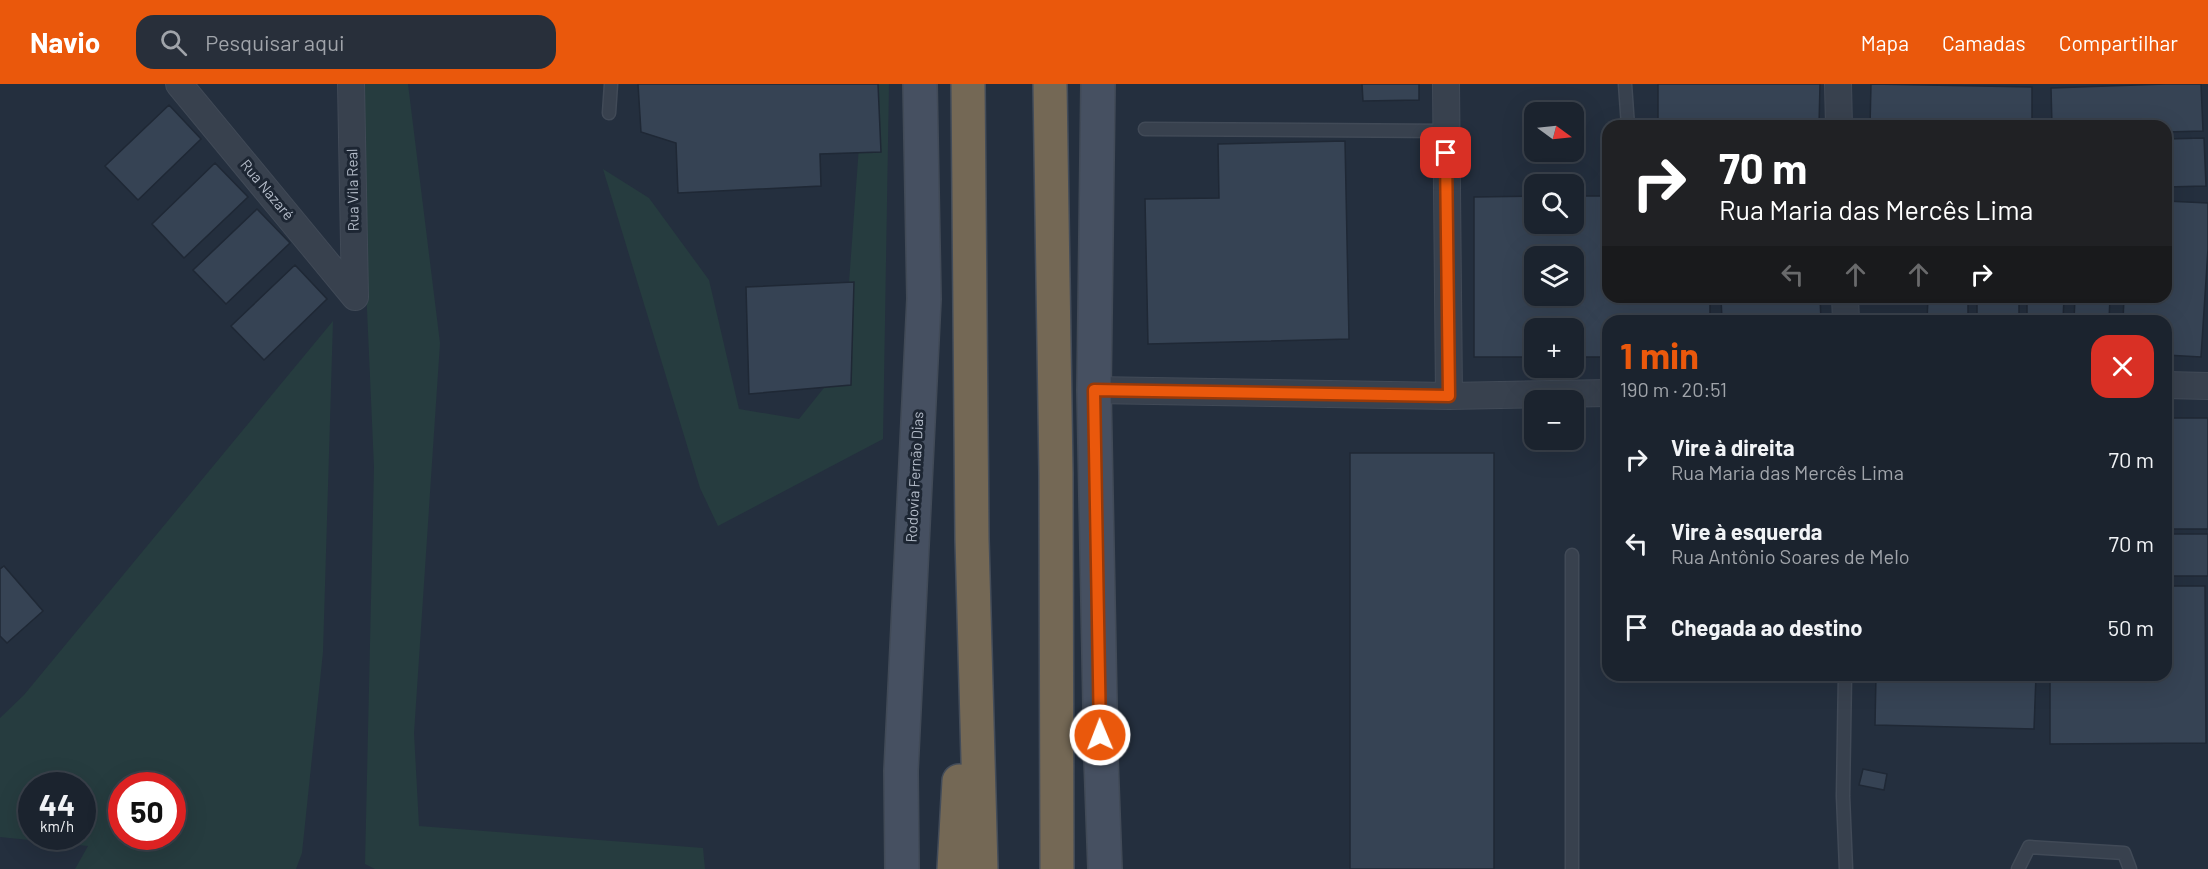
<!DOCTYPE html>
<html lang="pt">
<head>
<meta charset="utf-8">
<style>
  body { margin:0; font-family:Barlow,sans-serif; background:#282f3a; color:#f1f3f6; height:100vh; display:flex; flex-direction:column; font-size:22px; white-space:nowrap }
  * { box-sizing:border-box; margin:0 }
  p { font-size:20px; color:#a0a4aa }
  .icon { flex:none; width:33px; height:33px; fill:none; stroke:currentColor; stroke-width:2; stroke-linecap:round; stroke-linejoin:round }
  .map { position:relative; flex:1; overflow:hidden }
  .drawer { position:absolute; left:1602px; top:231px; width:570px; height:366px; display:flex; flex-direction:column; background:#1b232e; border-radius:18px; box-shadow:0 6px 24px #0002,0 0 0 2px #39404a }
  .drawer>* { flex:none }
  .banner { position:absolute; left:1602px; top:36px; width:570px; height:183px; border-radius:18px; box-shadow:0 6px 24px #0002,0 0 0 2px #39404a; background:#202124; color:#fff; overflow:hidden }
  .needle { width:39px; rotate:105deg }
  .buttons { position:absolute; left:1524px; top:18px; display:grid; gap:12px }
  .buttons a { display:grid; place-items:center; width:60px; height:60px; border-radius:12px; background:#1b232e; box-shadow:0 6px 24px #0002,0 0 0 2px #39404a; font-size:30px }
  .speed { position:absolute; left:18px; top:688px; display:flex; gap:12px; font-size:30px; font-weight:700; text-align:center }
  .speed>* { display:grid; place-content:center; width:78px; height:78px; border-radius:50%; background:#1b232e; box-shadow:0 6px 24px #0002,0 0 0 2px #39404a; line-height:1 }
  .speed small { font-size:15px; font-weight:400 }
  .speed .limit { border:9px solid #d22; background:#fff; color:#111 }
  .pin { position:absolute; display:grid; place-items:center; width:51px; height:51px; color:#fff; margin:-26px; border-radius:12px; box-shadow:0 3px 9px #0006 }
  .me { position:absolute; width:66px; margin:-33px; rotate:359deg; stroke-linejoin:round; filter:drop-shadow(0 0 4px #0008) }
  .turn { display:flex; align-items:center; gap:21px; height:126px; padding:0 18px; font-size:27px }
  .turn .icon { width:78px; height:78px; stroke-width:2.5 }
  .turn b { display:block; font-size:42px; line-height:51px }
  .lanes { display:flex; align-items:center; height:57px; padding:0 18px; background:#0003; justify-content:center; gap:30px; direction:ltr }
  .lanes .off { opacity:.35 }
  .round { display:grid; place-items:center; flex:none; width:63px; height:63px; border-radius:18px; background:#282f3a }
  .overview { display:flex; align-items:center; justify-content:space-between; height:102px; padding:0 18px }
  h1 { font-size:36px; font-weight:700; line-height:45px; color:#ea580c }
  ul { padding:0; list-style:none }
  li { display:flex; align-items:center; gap:18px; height:84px; padding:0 18px }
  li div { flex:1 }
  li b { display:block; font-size:22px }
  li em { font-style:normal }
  header { display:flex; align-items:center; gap:36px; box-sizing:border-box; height:84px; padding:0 30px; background:#ea580c; color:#fff }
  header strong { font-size:28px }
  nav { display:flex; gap:33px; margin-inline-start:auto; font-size:21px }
  .search { width:420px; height:54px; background:#282f3a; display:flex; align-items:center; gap:15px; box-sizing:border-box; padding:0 21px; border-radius:18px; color:#a0a4aa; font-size:22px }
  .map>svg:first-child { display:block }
</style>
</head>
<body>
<header>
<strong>Navio</strong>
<div class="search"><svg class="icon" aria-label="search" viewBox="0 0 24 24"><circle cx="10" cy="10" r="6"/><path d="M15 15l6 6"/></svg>Pesquisar aqui</div>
<nav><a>Mapa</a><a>Camadas</a><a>Compartilhar</a></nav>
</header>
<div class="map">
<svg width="2208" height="785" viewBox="0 0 2208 785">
  <rect width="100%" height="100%" fill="#242f3e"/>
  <!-- green -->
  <path fill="#263c3f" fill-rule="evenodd" d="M357,0H408L440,259L414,649L419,742L703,764L705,785H375L365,780L374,383Z
    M852,0H889L883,355L718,442L700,404L603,85L649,114L709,196L739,325L799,335L843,280L860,49Z
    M333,237L323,568L302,769L296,785H75L88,762L0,753V634L24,611ZM32,702H82V753H32ZM122,702H172V753H122Z"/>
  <!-- building -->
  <path fill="#364354" stroke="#1f2835" stroke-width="1.5" fill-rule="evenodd" d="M638,0H878L881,68L820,70L821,102L678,109L676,59L641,48Z
    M1362,0H1419V16L1363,17Z
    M1658,0H1820L1819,42H1658Z
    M1871,0L2032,3V42H1870Z
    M2165,0H2201L2203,47L2166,48V42H2052L2051,4Z
    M169,21L201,55L138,116L105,82Z
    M2204,54L2206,102L2166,103V55Z
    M1345,57L1349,255L1148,260L1145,115L1219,114L1218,60Z
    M215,79L248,113L184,174L152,140Z
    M1534,112V140H1574V112H1608V213H1710V237H1608V273H1574V244H1534V273H1474V113ZM1534,172H1574V212H1534Z
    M2166,117L2208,119V165L2201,273L2166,271V237H2123L2124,213H2166Z
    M257,125L290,159L226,220L193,186Z
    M295,181L327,215L264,276L231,242Z
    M854,198L851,301L749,310L746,203Z
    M1721,213H1820L1821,237H1722Z
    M1928,213H1968V237H1927Z
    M1977,213H2019V237H1977Z
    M2027,213H2064L2063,237H2027Z
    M2075,213H2110L2109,237H2074Z
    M2171,334H2208V445H2171Z
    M1350,369H1494V785H1350Z
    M2172,450H2208V492H2171Z
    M4,482L43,527L7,559L0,552V485Z
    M2166,502H2205L2206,659L2050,660V591H2166Z
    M1876,591H2036L2034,645L1875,641Z
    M1863,685L1887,690L1884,706L1859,701Z"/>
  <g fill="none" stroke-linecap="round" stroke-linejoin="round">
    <!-- lane casing -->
    <g stroke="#414a57" stroke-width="15">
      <path id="lane" d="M1625,0L1628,42
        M609,29L611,0
        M1145,45L1446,47
        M1572,471V785
        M1845,591L1843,712L1846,785
        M2018,785L2029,763L2124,769L2130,785"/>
    </g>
    <!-- street casing -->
    <g stroke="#414a57" stroke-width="28">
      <path id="street" d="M179,0L355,213
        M351,0L355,213
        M1446,0L1449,312
        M1838,0L1839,42
        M1845,213L1846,237
        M2166,301L2208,302
        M1094,306L1449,312L1608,309"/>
    </g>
    <!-- secondary casing -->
    <g stroke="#414a57" stroke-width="36">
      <path id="secondary" d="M1098,0L1094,306L1101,675L1105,785
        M902,785L901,687L924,215L920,0"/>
    </g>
    <!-- highway casing -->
    <g stroke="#434c59" stroke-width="36">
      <path id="highway" d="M968,0L972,455L981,785
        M1050,0L1056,389L1057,785
        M954,785L959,697"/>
    </g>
    <!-- lane -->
    <use href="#lane" stroke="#38414e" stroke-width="12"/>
    <!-- street -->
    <use href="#street" stroke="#38414e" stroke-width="26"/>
    <!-- secondary -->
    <use href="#secondary" stroke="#465061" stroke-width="33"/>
    <!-- highway -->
    <use href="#highway" stroke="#746855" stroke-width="33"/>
  </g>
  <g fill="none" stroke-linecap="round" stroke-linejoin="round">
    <!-- route casing -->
    <g stroke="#983908" stroke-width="15">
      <path id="route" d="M1100,651L1094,306L1449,312L1446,69"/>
    </g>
    <!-- route -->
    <use href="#route" stroke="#ea580c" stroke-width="10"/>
  </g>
  <g text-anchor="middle" stroke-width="6" stroke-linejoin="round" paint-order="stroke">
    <!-- street labels -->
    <g font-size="15" fill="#b4bcc9" stroke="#1d2633">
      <text transform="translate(267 106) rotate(50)" y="5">Rua Nazaré</text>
      <text transform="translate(353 106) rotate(-91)" y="5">Rua Vila Real</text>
      <text transform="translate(915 393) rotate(-87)" y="5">Rodovia Fernão Dias</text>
    </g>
  </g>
</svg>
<div class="buttons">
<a><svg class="needle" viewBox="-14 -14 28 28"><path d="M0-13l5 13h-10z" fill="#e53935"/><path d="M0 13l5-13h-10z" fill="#a0a4aa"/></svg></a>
<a><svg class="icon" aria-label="search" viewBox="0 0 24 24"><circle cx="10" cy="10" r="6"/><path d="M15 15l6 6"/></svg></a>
<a><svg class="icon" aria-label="layers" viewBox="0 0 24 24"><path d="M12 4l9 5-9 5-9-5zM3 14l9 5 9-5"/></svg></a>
<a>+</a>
<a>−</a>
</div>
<div class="speed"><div>44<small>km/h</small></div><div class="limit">50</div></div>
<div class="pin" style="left:1446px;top:69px;background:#d93025"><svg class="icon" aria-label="arrive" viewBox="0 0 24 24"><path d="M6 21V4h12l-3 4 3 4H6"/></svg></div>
<svg class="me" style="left:1100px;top:651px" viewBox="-20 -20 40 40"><circle r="17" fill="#ea580c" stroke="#fff" stroke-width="3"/><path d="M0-11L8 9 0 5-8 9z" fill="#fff"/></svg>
<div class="banner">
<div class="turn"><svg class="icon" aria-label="right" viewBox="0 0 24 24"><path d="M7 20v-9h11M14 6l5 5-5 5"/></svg><div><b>70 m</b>Rua Maria das Mercês Lima</div></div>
<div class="lanes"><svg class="icon off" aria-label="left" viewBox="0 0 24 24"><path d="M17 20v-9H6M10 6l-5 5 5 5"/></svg><svg class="icon off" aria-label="ahead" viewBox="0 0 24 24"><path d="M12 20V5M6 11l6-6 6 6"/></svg><svg class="icon off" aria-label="ahead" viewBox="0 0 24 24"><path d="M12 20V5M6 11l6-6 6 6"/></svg><svg class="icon" aria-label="right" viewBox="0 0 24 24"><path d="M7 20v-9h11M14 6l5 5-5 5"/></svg></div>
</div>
<section class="drawer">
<div class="overview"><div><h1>1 min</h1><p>190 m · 20:51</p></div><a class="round" style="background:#d93025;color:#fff"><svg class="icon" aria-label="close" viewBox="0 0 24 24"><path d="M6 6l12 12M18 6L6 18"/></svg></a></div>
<ul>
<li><svg class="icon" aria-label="right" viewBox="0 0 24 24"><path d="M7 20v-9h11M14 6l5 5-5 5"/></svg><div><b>Vire à direita</b><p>Rua Maria das Mercês Lima</p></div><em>70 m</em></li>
<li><svg class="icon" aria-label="left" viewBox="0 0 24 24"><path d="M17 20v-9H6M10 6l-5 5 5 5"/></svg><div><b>Vire à esquerda</b><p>Rua Antônio Soares de Melo</p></div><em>70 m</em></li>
<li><svg class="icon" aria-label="arrive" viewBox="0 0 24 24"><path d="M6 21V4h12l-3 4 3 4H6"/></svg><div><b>Chegada ao destino</b></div><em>50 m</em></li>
</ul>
</section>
</div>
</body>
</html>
